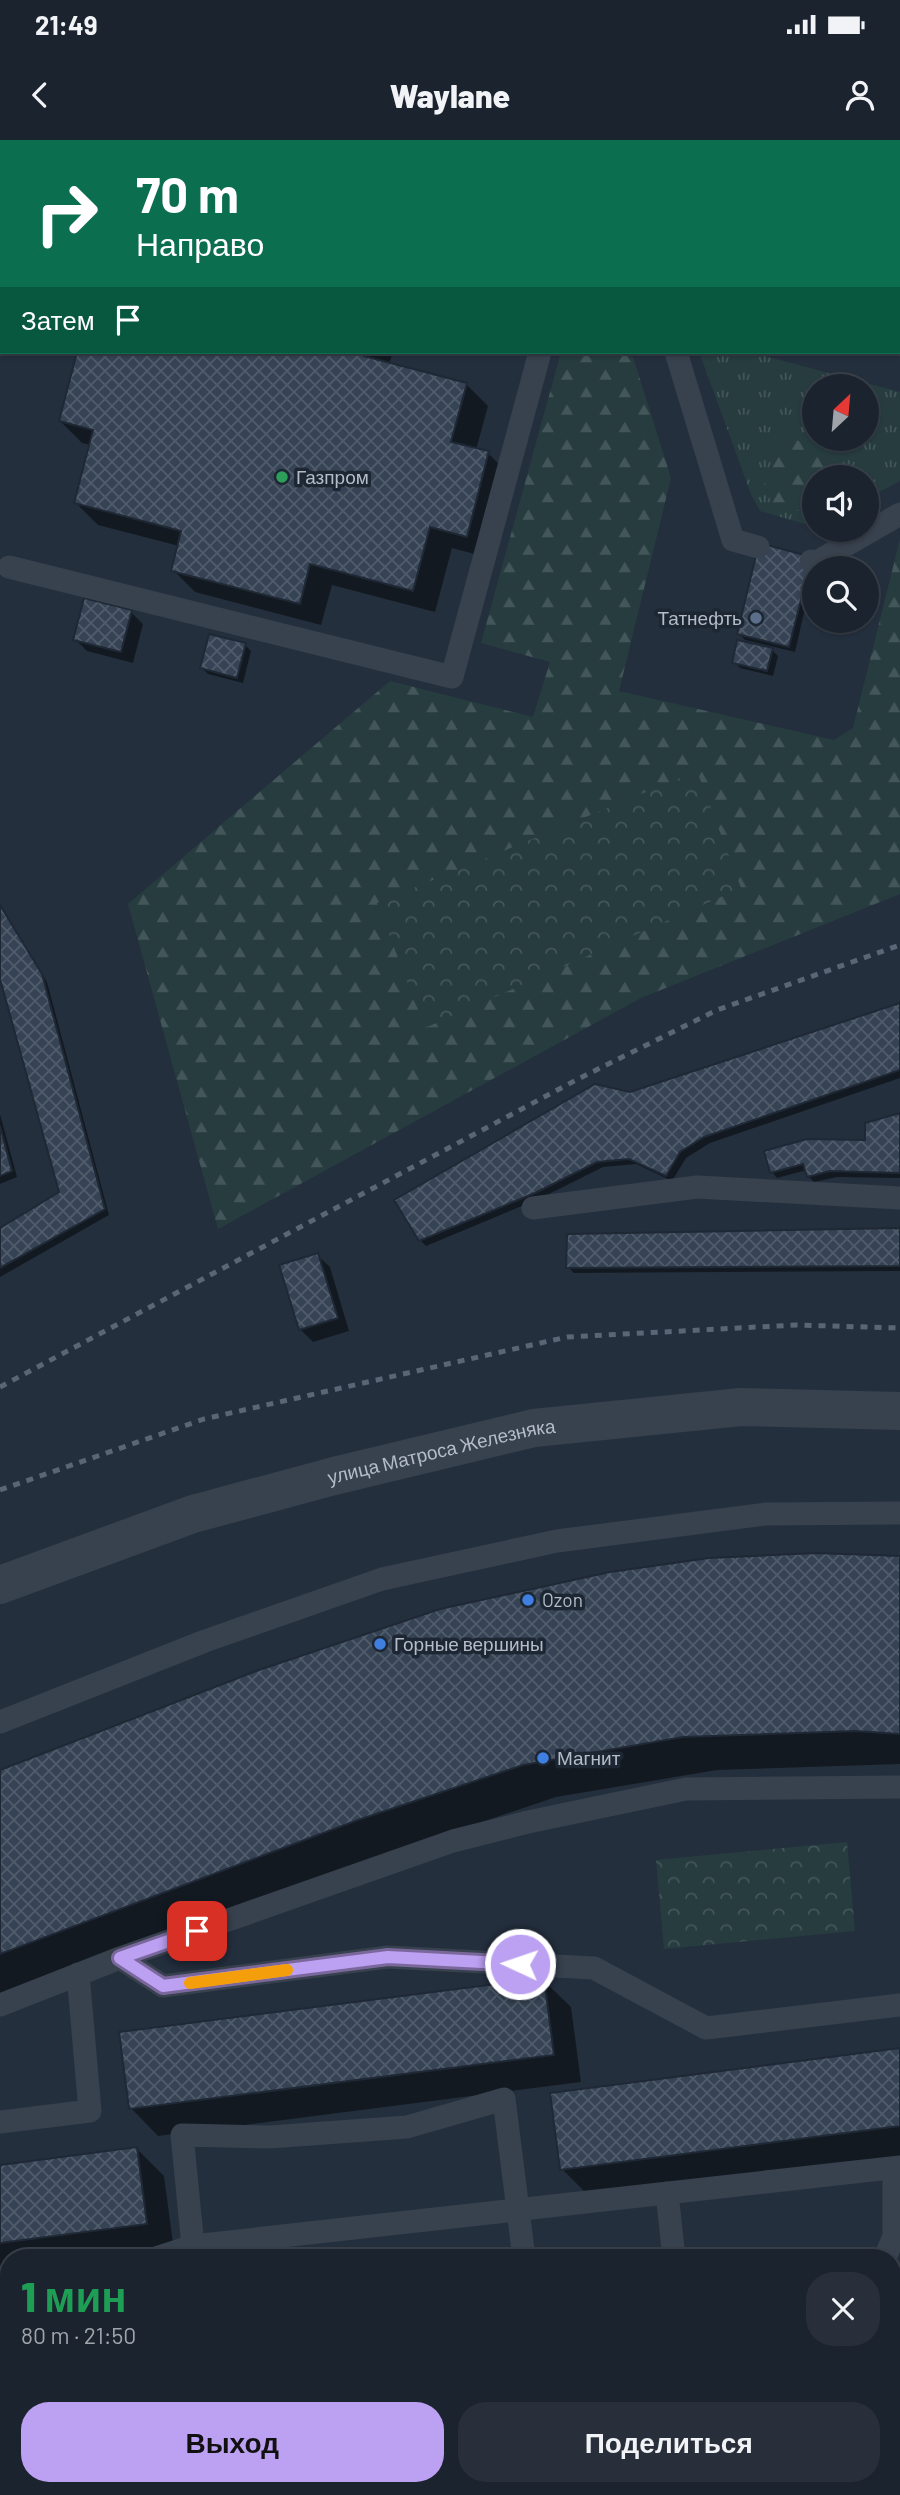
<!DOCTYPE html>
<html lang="ru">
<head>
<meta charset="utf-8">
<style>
  body { margin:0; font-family:Barlow,sans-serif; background:#282f3a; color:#f1f3f6; height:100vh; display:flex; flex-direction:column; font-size:26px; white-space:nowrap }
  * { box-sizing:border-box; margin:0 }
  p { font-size:23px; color:#a0a4aa }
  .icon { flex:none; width:38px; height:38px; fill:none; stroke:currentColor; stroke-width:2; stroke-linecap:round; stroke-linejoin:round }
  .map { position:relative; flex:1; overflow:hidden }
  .sheet { position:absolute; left:0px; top:2109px; width:901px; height:247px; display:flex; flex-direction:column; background:#1b232e; border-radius:28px 28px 0 0; box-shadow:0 2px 5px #0004,0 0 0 2px #39404a }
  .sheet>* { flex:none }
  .top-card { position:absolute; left:0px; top:0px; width:901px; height:214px; box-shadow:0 2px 5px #0004,0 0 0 2px #39404a; background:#0b6e4f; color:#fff; overflow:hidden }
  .needle { width:46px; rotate:26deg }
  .buttons { position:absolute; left:802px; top:234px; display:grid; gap:14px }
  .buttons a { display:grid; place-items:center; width:77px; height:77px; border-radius:50%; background:#1b232e; box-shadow:0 2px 5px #0004,0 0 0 2px #39404a; font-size:35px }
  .pin { position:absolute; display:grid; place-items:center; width:60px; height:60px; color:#fff; margin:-30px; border-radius:14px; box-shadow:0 4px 10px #0006 }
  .me { position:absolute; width:77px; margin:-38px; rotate:273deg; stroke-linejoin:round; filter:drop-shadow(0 0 5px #0008) }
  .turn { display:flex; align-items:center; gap:24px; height:147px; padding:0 21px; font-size:32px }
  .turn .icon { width:91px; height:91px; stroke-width:2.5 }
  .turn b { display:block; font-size:49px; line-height:60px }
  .then { display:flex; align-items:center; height:66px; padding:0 21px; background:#0003; gap:14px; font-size:26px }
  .round { display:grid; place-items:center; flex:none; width:74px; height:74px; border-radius:28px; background:#282f3a }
  .overview { display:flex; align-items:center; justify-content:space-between; height:119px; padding:0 21px }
  h1 { font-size:42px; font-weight:800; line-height:52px; color:#1e9e55 }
  .action { display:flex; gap:14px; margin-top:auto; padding:14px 21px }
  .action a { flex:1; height:80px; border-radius:28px; background:#bca0f2; color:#111; font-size:28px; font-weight:800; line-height:80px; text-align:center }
  .action a+a { background:#282f3a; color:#f1f3f6 }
  .status { display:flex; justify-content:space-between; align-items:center; height:49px; padding:0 35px; background:#1b232e; direction:ltr }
  .status svg { height:19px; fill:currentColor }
  header { display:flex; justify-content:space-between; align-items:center; height:91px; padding:0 21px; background:#1b232e; font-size:32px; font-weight:800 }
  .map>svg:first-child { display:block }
</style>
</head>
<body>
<div class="status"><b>21:49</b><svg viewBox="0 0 49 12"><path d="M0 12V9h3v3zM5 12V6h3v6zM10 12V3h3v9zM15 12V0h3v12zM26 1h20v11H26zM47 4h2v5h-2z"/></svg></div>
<header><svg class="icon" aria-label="back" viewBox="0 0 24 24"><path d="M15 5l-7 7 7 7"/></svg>Waylane<svg class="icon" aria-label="person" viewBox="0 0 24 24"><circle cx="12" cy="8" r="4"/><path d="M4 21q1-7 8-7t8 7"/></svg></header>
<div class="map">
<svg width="900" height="2355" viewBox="0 0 900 2355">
  <defs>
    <pattern id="grass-tufts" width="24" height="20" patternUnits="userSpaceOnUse" patternTransform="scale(1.75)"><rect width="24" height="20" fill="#263c3f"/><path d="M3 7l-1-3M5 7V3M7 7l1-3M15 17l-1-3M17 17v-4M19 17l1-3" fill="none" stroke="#435659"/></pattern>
    <pattern id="forest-firs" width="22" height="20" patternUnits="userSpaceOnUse" patternTransform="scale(1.75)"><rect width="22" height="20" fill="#263c3f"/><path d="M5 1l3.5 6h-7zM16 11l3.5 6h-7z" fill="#435659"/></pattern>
    <pattern id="park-crowns" width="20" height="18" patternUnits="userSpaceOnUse" patternTransform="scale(1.75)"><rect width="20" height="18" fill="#263c3f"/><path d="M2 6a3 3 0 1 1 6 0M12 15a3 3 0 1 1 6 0" fill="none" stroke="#435659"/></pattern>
    <pattern id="building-cross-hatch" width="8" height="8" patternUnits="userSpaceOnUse" patternTransform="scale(1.75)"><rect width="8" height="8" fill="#364354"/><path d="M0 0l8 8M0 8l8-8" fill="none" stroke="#515c6b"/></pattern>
  </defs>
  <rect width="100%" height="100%" fill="#242f3e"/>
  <!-- grass -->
  <path fill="url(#grass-tufts)" fill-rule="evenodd" d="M699,212H750L900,252V341L866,359V338H814V382L805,384L760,371L751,354ZM814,247H866V299H814Z"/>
  <!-- forest -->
  <path fill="url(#forest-firs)" d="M561,212H612L633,217L671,338L619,551L834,600L853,588L900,399V754L641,858L218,1089L128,764L390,541L533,577L550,522L481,503Z
    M790,299L829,307L839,325L837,338H814L812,374L774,365L763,348L775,307Z"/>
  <!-- park -->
  <path fill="url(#park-crowns)" d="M697,631L741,748L425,888L377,763Z
    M847,1702L855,1791L664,1809L656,1720Z"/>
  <!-- shadow -->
  <path fill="#0007" d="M78,212H393L389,224L466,244L488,266L476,310L488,313L510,335L489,418L452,408L435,472L332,445L321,485L195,452L173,430L179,406L98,385L76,363L91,305L82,303L60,281Z
    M761,406L814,429L795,512L745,500L739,494Z
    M131,472L143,484L133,523L87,511L75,499Z
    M245,505L251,511L243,543L208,534L202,528Z
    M769,507L778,516L773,536L740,528L734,522Z
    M0,764L47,842L109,1075L0,1137V1091L61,1053L0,836Z
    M900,865V938L710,1003L686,1018L672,1041L636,1024L603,1027L541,1058L426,1106L420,1100L630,954Z
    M0,974L17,1037L0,1044Z
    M900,975V1038L837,1037L814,1042L808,1036L807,1030L777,1038L772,1032L867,1002Z
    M900,1090V1131L574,1133L568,1127Z
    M317,1115L330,1127L349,1191L313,1202L300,1189Z
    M900,1419V1624L717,1630L556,1657L391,1713L0,1859V1632Z
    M543,1840L571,1867L581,1942L158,1996L131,1968Z
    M900,1910V2017L589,2056L562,2029Z
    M137,2009L164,2036L174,2111L122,2118H9V2132L0,2133V2026Z
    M104,2347H203L204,2355H105Z
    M599,2347H698L699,2355H600Z"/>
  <!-- building -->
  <path fill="url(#building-cross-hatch)" stroke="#1f2835" stroke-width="2" d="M77,212H366L364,216L467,243L451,302L489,311L467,397L430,387L413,451L310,424L300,464L171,431L181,391L74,363L93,290L59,281Z
    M759,403L812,417L789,507L737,494Z
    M84,458L132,470L121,512L73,500Z
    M209,494L246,503L237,538L200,528Z
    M737,500L773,508L767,531L732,523Z
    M0,765L42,834L105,1069L0,1128V1088L59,1052L0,839Z
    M900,863V930L704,997L680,1012L666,1036L629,1019L597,1022L535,1053L419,1101L394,1060L595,944L630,952Z
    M900,973V1033L830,1031L807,1037L803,1024L770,1033L764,1011L807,999L865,1000V983Z
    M0,986L12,1031L0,1036Z
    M900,1088V1126L566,1128L567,1094Z
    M318,1113L338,1178L299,1190L279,1125Z
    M816,1413L900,1416V1594L856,1591L683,1597L523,1625L358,1680L0,1814V1630L259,1530L440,1469L610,1432L709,1418Z
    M544,1838L554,1915L129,1969L119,1892Z
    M900,1908V1986L560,2030L550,1953Z
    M137,2007L147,2084L0,2103V2025Z
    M102,2347H179L180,2355H103Z
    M597,2347H674L675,2355H598Z"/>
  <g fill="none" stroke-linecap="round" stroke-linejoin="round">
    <!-- service -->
    <path stroke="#38414e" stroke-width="23" d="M117,2L118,0
      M676,212L733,400L758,407
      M811,421L817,422L900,374
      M9,427L452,537L540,212
      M533,1068L697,1047L900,1058
      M0,1582L205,1501L382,1439L557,1401L766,1374L900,1373
      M120,1818L163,1846L388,1817L594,1828L706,1888L900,1865
      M0,1865L120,1818L453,1701L528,1682L686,1649L900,1647
      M0,1982L90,1971L78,1834
      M667,2053L674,2118
      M193,2106L182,1995L270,1997L407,1987L504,1959L524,2118
      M156,2118L193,2106L900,2027
      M885,2118L894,2096V2028
      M0,2156L9,2155
      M892,2234L900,2296
      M892,2337L900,2336
      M50,2347L51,2355
      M559,2347L560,2355
      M729,2347L730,2355
      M770,2355L826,2347"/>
    <!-- minor -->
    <path stroke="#38414e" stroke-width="38" id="s1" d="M0,1445L193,1374L334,1336L534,1288L741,1267L900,1271"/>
    <!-- secondary -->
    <path stroke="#465061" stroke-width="38" d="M198,0L204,2
      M761,0L767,2"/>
    <!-- tram -->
    <path stroke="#5a6575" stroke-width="2" d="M456,0L463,2
      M530,0L537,2
      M900,100V101"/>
    <!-- rail -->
    <path stroke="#5a6575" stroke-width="5" stroke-dasharray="7 7" stroke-linecap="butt" d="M0,1247L578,939L717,870L900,805
      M0,1350L204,1279L567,1197L796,1185L900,1188"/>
  </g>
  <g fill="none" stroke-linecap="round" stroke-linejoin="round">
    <!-- route casing -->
    <g stroke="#7a689d" stroke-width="18">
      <path id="route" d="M197,1791L120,1818L163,1846L388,1817L520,1824"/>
    </g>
    <!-- route -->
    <use href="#route" stroke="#bca0f2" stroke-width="12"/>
    <!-- slow -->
    <path stroke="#f59e0b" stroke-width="12" d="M190,1843L287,1830"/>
  </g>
  <!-- markers -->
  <circle fill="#2e9e5b" stroke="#1d2633" stroke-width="2.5" cx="282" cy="337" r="7"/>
  <circle fill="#5c6f8a" stroke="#1d2633" stroke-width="2.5" cx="756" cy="478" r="7"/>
  <g fill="#3f7fe0" stroke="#1d2633" stroke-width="2.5">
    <circle cx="528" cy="1460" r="7"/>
    <circle cx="380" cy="1504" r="7"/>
    <circle cx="543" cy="1618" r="7"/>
  </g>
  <g text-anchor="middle" stroke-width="7" stroke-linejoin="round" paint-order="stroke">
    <!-- poi labels -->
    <g font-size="19" fill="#b4bcc9" stroke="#1d2633" text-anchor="start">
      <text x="296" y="344">Газпром</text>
      <text x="742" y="485" text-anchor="end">Татнефть</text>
      <text x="542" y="1467">Ozon</text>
      <text x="394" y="1511">Горные вершины</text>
      <text x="557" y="1625">Магнит</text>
    </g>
    <!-- street labels -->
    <g font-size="19" fill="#b4bcc9" stroke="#1d2633">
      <text dy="7" stroke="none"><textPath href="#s1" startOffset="462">улица Матроса Железняка</textPath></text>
    </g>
  </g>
</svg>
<div class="buttons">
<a><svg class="needle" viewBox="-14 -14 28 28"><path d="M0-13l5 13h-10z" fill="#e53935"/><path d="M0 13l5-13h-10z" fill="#a0a4aa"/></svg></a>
<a><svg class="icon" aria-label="sound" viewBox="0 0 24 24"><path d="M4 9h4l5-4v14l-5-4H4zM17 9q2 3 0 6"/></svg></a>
<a><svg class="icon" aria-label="search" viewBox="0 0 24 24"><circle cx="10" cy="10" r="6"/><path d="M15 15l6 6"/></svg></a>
</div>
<div class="pin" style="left:197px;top:1791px;background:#d93025"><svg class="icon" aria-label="arrive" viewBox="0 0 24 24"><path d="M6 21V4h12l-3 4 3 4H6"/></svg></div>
<svg class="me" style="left:520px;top:1824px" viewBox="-20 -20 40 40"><circle r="17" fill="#bca0f2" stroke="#fff" stroke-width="3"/><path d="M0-11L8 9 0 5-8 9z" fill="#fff"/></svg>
<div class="top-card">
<div class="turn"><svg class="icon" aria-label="right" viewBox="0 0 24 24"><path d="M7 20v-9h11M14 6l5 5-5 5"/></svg><div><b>70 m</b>Направо</div></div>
<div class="then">Затем<svg class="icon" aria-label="arrive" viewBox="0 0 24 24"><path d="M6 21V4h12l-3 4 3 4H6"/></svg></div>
</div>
<section class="sheet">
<div class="overview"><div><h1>1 мин</h1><p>80 m · 21:50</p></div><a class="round"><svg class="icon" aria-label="close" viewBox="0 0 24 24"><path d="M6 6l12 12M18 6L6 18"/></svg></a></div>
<div class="action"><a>Выход</a><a>Поделиться</a></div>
</section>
</div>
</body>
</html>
